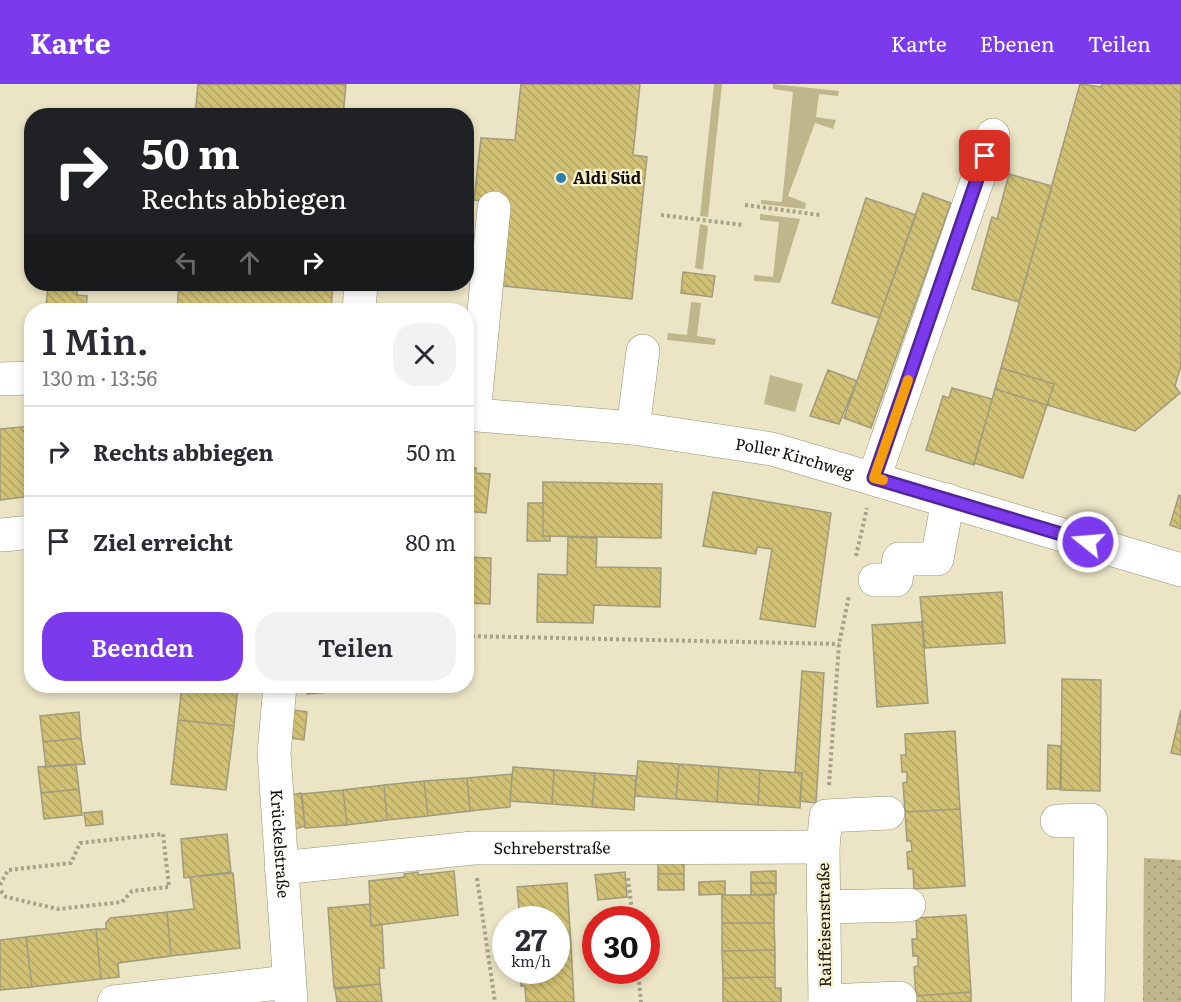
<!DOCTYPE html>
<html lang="de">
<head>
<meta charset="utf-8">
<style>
  body { margin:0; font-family:Literata,serif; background:#f2f2f3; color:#2b2b33; height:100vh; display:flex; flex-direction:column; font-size:22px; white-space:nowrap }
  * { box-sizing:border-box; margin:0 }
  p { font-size:20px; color:#7c7c81 }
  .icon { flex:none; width:33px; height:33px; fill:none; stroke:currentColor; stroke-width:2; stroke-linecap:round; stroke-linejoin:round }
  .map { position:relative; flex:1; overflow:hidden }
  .details { position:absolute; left:24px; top:219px; width:450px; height:390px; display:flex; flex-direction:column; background:#fff; border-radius:24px; box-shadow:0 3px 9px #0003 }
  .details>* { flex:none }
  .banner { position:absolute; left:24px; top:24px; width:450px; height:183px; border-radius:24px; box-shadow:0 3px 9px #0003; background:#202124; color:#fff; overflow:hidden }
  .speed { position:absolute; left:492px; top:822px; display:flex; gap:12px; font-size:30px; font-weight:700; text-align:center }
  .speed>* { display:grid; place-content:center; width:78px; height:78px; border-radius:50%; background:#fff; box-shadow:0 3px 9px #0003; line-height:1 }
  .speed small { font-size:15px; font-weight:400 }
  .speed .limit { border:9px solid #d22; background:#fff; color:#111 }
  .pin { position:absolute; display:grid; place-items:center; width:51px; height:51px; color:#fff; margin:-26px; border-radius:12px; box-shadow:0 3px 9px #0006 }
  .me { position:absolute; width:66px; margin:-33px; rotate:287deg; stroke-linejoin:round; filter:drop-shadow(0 0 4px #0008) }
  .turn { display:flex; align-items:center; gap:21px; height:126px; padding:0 18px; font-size:27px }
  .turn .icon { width:78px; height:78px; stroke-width:2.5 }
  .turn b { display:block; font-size:42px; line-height:51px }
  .lanes { display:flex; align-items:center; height:57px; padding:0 18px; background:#0003; justify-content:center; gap:30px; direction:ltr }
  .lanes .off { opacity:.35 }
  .round { display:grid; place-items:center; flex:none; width:63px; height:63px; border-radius:24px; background:#f2f2f3 }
  .head { display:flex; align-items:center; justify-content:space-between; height:102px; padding:0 18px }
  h1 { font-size:36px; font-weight:600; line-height:45px }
  .primary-button { display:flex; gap:12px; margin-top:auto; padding:12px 18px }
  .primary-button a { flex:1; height:69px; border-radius:24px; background:#7c3aed; color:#fff; font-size:24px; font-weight:600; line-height:69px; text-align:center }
  .primary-button a+a { background:#f2f2f3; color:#2b2b33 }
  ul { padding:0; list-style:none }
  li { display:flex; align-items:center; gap:18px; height:90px; padding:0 18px; border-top:2px solid #e1e1e2 }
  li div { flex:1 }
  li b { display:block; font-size:22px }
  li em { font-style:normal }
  header { display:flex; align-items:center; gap:36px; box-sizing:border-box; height:84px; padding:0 30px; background:#7c3aed; color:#fff }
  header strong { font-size:28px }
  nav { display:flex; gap:33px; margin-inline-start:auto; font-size:21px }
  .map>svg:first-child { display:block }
</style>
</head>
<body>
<header>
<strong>Karte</strong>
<nav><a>Karte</a><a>Ebenen</a><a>Teilen</a></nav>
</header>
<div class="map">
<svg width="1181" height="918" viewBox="0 0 1181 918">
  <defs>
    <pattern id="garden-dots" width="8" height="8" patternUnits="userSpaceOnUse" patternTransform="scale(1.5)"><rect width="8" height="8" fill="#bfb68b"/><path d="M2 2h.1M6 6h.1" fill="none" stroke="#a39b76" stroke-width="1.8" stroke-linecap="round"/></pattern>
    <pattern id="building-back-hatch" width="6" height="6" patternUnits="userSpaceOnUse" patternTransform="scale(1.5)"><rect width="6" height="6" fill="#d1c175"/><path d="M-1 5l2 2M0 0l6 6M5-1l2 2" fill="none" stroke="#b3a564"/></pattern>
  </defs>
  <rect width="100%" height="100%" fill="#ebe4c5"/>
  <!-- green -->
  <path fill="#bfb68b" d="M714,0H742H722L708,133L700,132Z
    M773,0L839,7L838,12L819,10L816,33L836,36L833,45L815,39L788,112L806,119L805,125L761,120V116L782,118L793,8L773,5Z
    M760,130L800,135L780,199L754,197V191L773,193L779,138L760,136Z
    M700,140L708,142L703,186L695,184Z
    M691,218L701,219L697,252L716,255L715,261L667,256L668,249L687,251Z
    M770,291L803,300L795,328L764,320Z"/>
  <!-- garden -->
  <path fill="url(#garden-dots)" d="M1144,774L1181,776V918H1143Z"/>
  <!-- building -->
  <path fill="url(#building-back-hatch)" stroke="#a19b7d" stroke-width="1.5" d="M198,0H346L343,32H195Z
    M521,0H640L633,71L647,73L632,215L503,202L509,120L474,116L481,54L515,56Z
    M1080,0L1101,3L1102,0H1181V282L1175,302L1180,309L1135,347L1047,321L1054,300L1001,284Z
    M1009,90L1052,102L1019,218L972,205L992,133L997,135Z
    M923,109L951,119L871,344L844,334Z
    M866,114L916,131L879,234L832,219Z
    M683,188L715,192L712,213L681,209Z
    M48,200H78L77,211L87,212L86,226L46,223Z
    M179,200H333L331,226H177Z
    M1001,284L1054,300L1047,321L995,305Z
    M828,286L857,297L839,340L810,332Z
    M952,304L992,315L974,381L926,366L943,312L949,314Z
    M995,305L1047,321L1023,394L974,379Z
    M32,342V412L0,416V345Z
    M466,383L476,384V389L490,390L486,429L466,427Z
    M543,398L662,400L661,454L543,452Z
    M713,408L831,429L815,543L760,535L772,465L757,463L756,470L703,462Z
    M1179,411L1181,412V445L1170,441Z
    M528,419H543V452H550V457H527Z
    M568,453L597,454L596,483L661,484L660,523L594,521L593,539L537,538L538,490L567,491Z
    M32,473V496H28L26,474Z
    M466,473L491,474L490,520L466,519Z
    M1002,508L1005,559L925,564L920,513Z
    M922,538L928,619L877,623L872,541Z
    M802,587L824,589L816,719L800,717L802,689L795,688Z
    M1062,595L1101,596L1100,707L1061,706Z
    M182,602H238L234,642L178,636Z
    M306,602H331L332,608L307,610Z
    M293,626L307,628L304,656L291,654Z
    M1181,626V671L1171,669Z
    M79,628L81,654L43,658L40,632Z
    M178,636L234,642L226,706L171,700Z
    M955,647L960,725L905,728L903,699L907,698V688H902L901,671H906L905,650Z
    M81,654L85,680L46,683L43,658Z
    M1048,661L1061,662L1060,705H1047Z
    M638,677L679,680L676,715L635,712Z
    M76,680L79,705L41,709L38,683Z
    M679,680L719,683L717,718L676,715Z
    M513,683L554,686L552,720L510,717Z
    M719,683L760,686L758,721L717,718Z
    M554,686L595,689L592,723L552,720Z
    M760,686L802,689L800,724L758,721Z
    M595,689L636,692L634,726L592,723Z
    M512,690L510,723L470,727L467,694Z
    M467,694L470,727L428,732L424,697Z
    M424,697L428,732L387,736L384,701Z
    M384,701L387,736L347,741L343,706Z
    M79,705L82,731L44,735L41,709Z
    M343,706L347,741L305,744L302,710Z
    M301,709L305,742L292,746L290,711Z
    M960,725L965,802L914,805L913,785H908L907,768L912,767L911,757H907L905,728Z
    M102,727L103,740L86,742L84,729Z
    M227,750L231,788L184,794L181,755Z
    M658,777H684V790H658Z
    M454,787L458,831L371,842L369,797L405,793L404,790L418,788V791Z
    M776,787V799H751V788Z
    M625,788L627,813L598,816L595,791Z
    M233,789L240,864L171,872L167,828L194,825L190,793Z
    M658,790H684V806H658Z
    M725,797V810L699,811V798Z
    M567,799L571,861L556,862V836H520L517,803Z
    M751,799H776V810L751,811Z
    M722,811H774V839H722Z
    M370,820L371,842L382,840L384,884H379L380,900L334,904L328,824Z
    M167,828L171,872L118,879L119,893L101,895L96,845H106V839L110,834Z
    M966,831L971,908L916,912L914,883L918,882V872H913L912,855H917L916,834Z
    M722,839H774L775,866L722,867Z
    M96,845L101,895L32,903L26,853Z
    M26,853L32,903L0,906V856Z
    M571,861L574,918H526L525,902H521L520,891L524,890V886H556V862Z
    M775,866V893L723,894L722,867Z
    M775,893V904H781V918H723V894Z
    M380,900L382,918H337L335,905Z
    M971,908V918H916V912Z"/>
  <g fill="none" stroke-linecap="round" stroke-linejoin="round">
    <!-- minor casing -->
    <g stroke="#979174" stroke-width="34">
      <g id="minor">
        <path d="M359,226L361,200"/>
        <path d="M0,295L32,294"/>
        <path id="s1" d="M466,330L633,344L772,365L1181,486"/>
        <path d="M474,330L494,124"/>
        <path d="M633,344L643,267"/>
        <path d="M874,394L993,51"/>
        <path d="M2,451L32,448"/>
        <path d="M875,496H896L899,475H937L948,416"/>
        <path id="s2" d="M280,602L274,669L291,918"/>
        <path d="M1057,737L1091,736L1088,918"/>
        <path id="s3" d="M281,784L473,764L823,763"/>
        <path d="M823,823L909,821"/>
        <path d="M825,917L900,914"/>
        <path d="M114,918L288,898"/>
        <path d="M825,918L823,763L826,732L888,729"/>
      </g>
    </g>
    <!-- path -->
    <path stroke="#a7a289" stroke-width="4" stroke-dasharray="3 3" stroke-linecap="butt" d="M745,121L820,131
      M661,131L743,141
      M856,472L867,424
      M466,552L839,560
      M829,701L839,560L849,512
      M477,794L495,918
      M628,794L633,836
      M0,801L8,786L71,779L80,759L163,750L169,803L132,807L122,818L58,825L6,813L0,806
      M638,886L641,918"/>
    <!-- minor -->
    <use href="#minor" stroke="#fff" stroke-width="33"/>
  </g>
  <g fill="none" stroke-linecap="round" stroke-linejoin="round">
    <!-- route casing -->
    <g stroke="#51269a" stroke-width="15">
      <path id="route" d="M985,72L874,394L1088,458"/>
    </g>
    <!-- route -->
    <use href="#route" stroke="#7c3aed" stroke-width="10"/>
    <!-- slow -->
    <path stroke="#f59e0b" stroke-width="10" d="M883,396L874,394L908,296"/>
  </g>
  <!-- markers -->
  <circle fill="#2b81b0" stroke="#f8f1d2" stroke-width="2" cx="561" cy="94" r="6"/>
  <g text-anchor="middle" stroke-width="4.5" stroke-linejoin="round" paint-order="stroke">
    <!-- poi labels -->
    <g font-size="16" font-weight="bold" fill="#131106" stroke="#f8f1d2" text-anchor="start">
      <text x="573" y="100">Aldi Süd</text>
    </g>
    <!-- street labels -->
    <g font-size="16" fill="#131106" stroke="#f8f1d2">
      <text dy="6" stroke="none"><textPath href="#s1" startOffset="332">Poller Kirchweg</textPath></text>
      <text dy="6" stroke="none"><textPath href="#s2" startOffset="158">Krückelstraße</textPath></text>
      <text dy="6" stroke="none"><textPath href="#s3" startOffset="272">Schreberstraße</textPath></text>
      <text transform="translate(824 841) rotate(-91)" y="6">Raiffeisenstraße</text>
    </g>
  </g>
</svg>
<div class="speed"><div>27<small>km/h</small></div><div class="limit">30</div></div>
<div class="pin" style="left:985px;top:72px;background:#d93025"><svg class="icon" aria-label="arrive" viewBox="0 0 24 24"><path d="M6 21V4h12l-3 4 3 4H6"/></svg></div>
<svg class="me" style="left:1088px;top:458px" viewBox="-20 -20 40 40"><circle r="17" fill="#7c3aed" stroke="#fff" stroke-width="3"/><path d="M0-11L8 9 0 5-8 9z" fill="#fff"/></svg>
<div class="banner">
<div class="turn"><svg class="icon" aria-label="right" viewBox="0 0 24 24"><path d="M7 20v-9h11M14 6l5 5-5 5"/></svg><div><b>50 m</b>Rechts abbiegen</div></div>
<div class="lanes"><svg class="icon off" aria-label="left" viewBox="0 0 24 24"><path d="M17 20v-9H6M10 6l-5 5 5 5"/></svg><svg class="icon off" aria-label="ahead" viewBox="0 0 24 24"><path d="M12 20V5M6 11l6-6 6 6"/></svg><svg class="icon" aria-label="right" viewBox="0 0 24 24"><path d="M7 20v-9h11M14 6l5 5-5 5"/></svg></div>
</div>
<section class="details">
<div class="head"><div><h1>1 Min.</h1><p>130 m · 13:56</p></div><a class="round"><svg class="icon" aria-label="close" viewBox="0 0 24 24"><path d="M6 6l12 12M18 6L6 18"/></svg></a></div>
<ul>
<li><svg class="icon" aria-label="right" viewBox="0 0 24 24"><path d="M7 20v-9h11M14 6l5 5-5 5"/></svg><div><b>Rechts abbiegen</b></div><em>50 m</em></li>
<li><svg class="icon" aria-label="arrive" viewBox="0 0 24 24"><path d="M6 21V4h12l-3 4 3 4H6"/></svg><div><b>Ziel erreicht</b></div><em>80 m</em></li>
</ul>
<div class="primary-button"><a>Beenden</a><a>Teilen</a></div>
</section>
</div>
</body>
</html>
